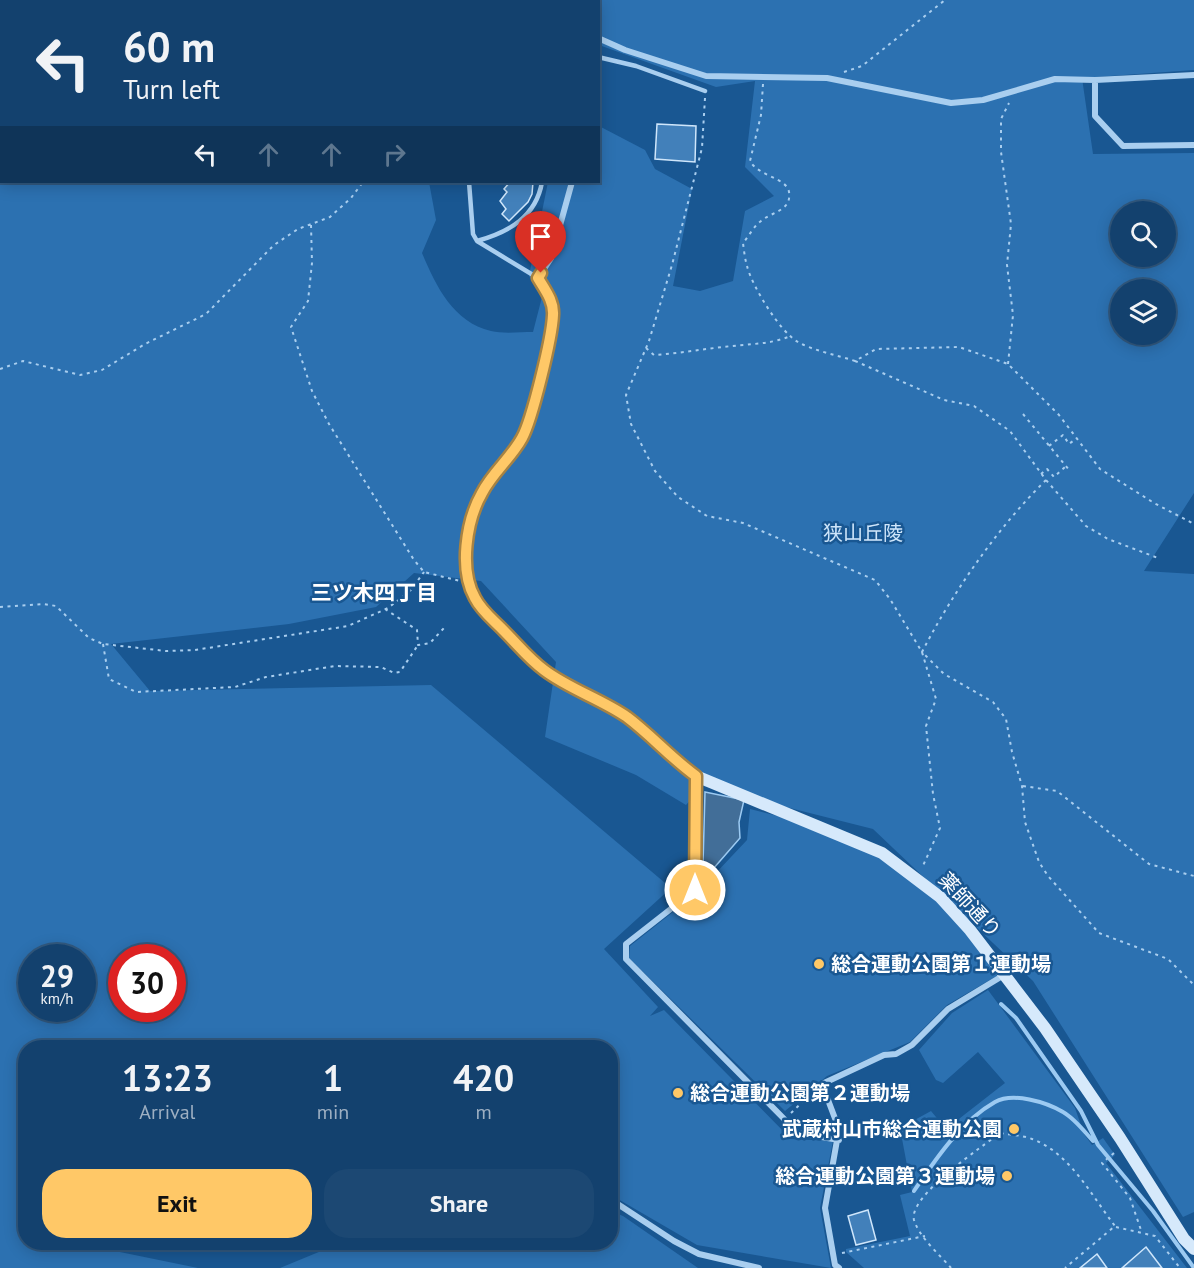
<!DOCTYPE html>
<html lang="en">
<head>
<meta charset="utf-8">
<style>
  body { margin:0; font-family:"PT Sans","Noto Sans JP",sans-serif; background:#1c4873; color:#f1f3f6; height:100vh; display:flex; flex-direction:column; font-size:22px; white-space:nowrap }
  * { box-sizing:border-box; margin:0 }
  p { font-size:20px; color:#9dafc2 }
  .icon { flex:none; width:33px; height:33px; fill:none; stroke:currentColor; stroke-width:2; stroke-linecap:round; stroke-linejoin:round }
  .map { position:relative; flex:1; overflow:hidden }
  .sheet { position:absolute; left:18px; top:1040px; width:600px; height:210px; display:flex; flex-direction:column; background:#13416e; border-radius:24px; box-shadow:0 3px 15px #0003,0 0 0 2px #325a81 }
  .sheet>* { flex:none }
  .banner { position:absolute; left:0px; top:0px; width:600px; height:183px; box-shadow:0 3px 15px #0003,0 0 0 2px #325a81; background:#13416e; color:#f1f3f6; overflow:hidden }
  .fabs { position:absolute; left:1110px; top:201px; display:grid; gap:12px }
  .fabs a { display:grid; place-items:center; width:66px; height:66px; border-radius:50%; background:#13416e; box-shadow:0 3px 15px #0003,0 0 0 2px #325a81; font-size:30px }
  .speed { position:absolute; left:18px; top:944px; display:flex; gap:12px; font-size:30px; font-weight:700; text-align:center }
  .speed>* { display:grid; place-content:center; width:78px; height:78px; border-radius:50%; background:#13416e; box-shadow:0 3px 15px #0003,0 0 0 2px #325a81; line-height:1 }
  .speed small { font-size:15px; font-weight:400 }
  .speed .limit { border:9px solid #d22; background:#fff; color:#111 }
  .pin { position:absolute; display:grid; place-items:center; width:51px; height:51px; color:#fff; margin:-62px -26px; border-radius:50% 50% 50% 0; rotate:-45deg; box-shadow:0 0 6px #0007 }
  .pin .icon { rotate:45deg }
  .me { position:absolute; width:66px; margin:-33px; rotate:0deg; stroke-linejoin:round; filter:drop-shadow(0 0 4px #0008) }
  .turn { display:flex; align-items:center; gap:21px; height:126px; padding:0 24px; font-size:27px }
  .turn .icon { width:78px; height:78px; stroke-width:2.5 }
  .turn b { display:block; font-size:42px; line-height:51px }
  .lanes { display:flex; align-items:center; height:57px; padding:0 24px; background:#0003; justify-content:center; gap:30px; direction:ltr }
  .lanes .off { opacity:.35 }
  .eta { display:flex; justify-content:space-evenly; align-items:center; height:102px; text-align:center }
  .eta b { font-size:36px; font-weight:700; line-height:42px }
  .action { display:flex; gap:12px; margin-top:auto; padding:12px 24px }
  .action a { flex:1; height:69px; border-radius:24px; background:#ffc867; color:#111; font-size:24px; font-weight:700; line-height:69px; text-align:center }
  .action a+a { background:#1c4873; color:#f1f3f6 }
  .map>svg:first-child { display:block }
</style>
</head>
<body>
<div class="map">
<svg width="1194" height="1268" viewBox="0 0 1194 1268">
  <rect width="100%" height="100%" fill="#195792"/>
  <!-- green -->
  <path fill="#2c71b1" fill-rule="evenodd" d="M0,0H1194V70L1082,78L1093,154L1194,153V493L1144,571L1194,574V1212L1183,1217L1033,981L873,829L703,786L686,805L636,775L545,737L556,662L481,581L414,573L376,607L289,624L111,644L150,691L431,685L671,888L604,949L658,1007L650,1016L664,1010L791,1139L833,1141L820,1208L831,1268L697,1245L611,1195L610,1047H580L582,1044L579,1043L576,1047H26V1242H119L115,1251L198,1268H0ZM2,2H598L599,45L716,87L755,81L745,167L774,196L745,211L733,281L700,291L673,286L692,189L655,169L645,150L599,126L598,182H548L529,276L542,297L533,332C520,332 503,334 491,331C453,322 436,286 422,253L436,220L429,182H2ZM1120,212H1166V256H1120ZM1120,290H1166V334H1120ZM32,957H82V1008H32ZM122,957H172V1008H122Z
    M750,809L813,825L876,856L935,893L1007,970L947,1005L910,1042L827,1076L785,1111L629,958L630,946L697,893L747,840Z
    M988,990L1075,1108L1084,1134L1092,1145L1103,1138L1115,1155L1106,1163L1187,1268H864L846,1252V1249L910,1236L900,1195L912,1192L900,1128L931,1111L946,1129L1005,1083L978,1052L943,1083L936,1080L919,1050L952,1013Z
    M611,1211L623,1216L698,1268H280L343,1242H610Z
    M177,1242H248L226,1251Z"/>
  <!-- water -->
  <path fill="#426e98" stroke="#9ccaf2" stroke-width="1.5" d="M705,792L744,800L739,822L740,838L713,869L703,864Z"/>
  <g fill="none" stroke-linecap="round" stroke-linejoin="round">
    <!-- stream -->
    <path stroke="#9ccaf2" stroke-width="4" d="M1001,1004L1016,1018L1081,1111L1098,1145L1153,1211L1194,1268
      M914,1191C935,1160 961,1121 995,1102C1013,1092 1046,1102 1063,1112C1074,1118 1084,1131 1093,1141L1095,1140"/>
  </g>
  <!-- building -->
  <path fill="#4280ba" stroke="#cfe6fb" stroke-width="1.5" d="M657,124L696,126L695,162L655,159Z
    M510,182H533L532,194L528,202L509,221L502,214L506,209L500,201L507,192L504,189Z
    M868,1210L876,1240L856,1245L848,1216Z
    M1146,1247L1162,1268H1122Z
    M1097,1254L1107,1268H1080Z"/>
  <g fill="none" stroke-linecap="round" stroke-linejoin="round">
    <!-- path -->
    <path stroke="#a9ceef" stroke-width="2" stroke-dasharray="3 4.5" stroke-linecap="butt" d="M436,0L437,2
      M587,0L588,2
      M844,72L862,66L945,0
      M763,84L761,115L750,161C758,176 787,178 789,192C792,211 771,212 761,221C754,226 749,236 743,243C744,251 745,259 747,266C752,286 780,332 798,342C814,351 837,355 855,361L876,349L959,347L1008,364L1059,415L1100,469L1154,503L1194,524
      M705,98L702,148L672,265L649,341L626,395L631,424L655,471L678,497L707,516L743,523L875,580L890,599L922,652L936,699L926,726L933,794L940,828L922,868
      M311,225L312,263L308,301L291,327L312,391L329,424L414,560L424,572L460,581
      M646,348L654,355C685,353 714,347 744,345C763,343 772,343 791,336
      M855,361L944,400L974,406L1010,431L1046,480L1086,526L1108,539L1158,558
      M1008,364L1013,315L1007,265L1011,224L1001,152V119L1009,103
      M0,369L23,361L80,375L102,370L145,344L206,314L274,245L298,229L330,217L351,198L363,182
      M1023,414L1070,471
      M1049,446L1063,435L1069,444L1077,438
      M1041,474L1047,469L1054,477L1066,466
      M1046,480C998,527 953,592 922,652L944,674L993,702L1006,719L1012,752L1022,786L1025,822L1039,862L1048,876L1099,933L1168,959L1194,985
      M0,607L44,604L56,606L89,638L103,644L166,651L195,650L348,626L388,608L411,590L424,572
      M385,609L417,630L418,645L430,643L444,628
      M103,644L109,679L136,692L235,687L266,677L335,666L381,667L394,673L400,672L418,645
      M1023,786L1057,791L1149,864L1194,876
      M791,1113L815,1090
      M1114,1153L1102,1163L1130,1198L1142,1233
      M1116,1227L1155,1236L1180,1268
      M842,1253L925,1236
      M951,1268C940,1255 919,1237 914,1220C908,1196 982,1147 1000,1133C1010,1135 1022,1135 1032,1139C1070,1153 1091,1195 1115,1226L1065,1268"/>
    <!-- lane -->
    <path stroke="#a9ceef" stroke-width="4.5" d="M598,57L636,66L705,91
      M469,182L473,234L477,241L538,278
      M477,241C509,232 536,217 542,182"/>
    <!-- street -->
    <path stroke="#a9ceef" stroke-width="6" d="M598,38L625,50L706,76L827,78L951,103L983,100L1055,79L1095,80L1194,75
      M1095,80V116L1123,146L1194,145
      M572,182L551,258L538,278L550,297L554,314L528,426C512,458 481,482 472,518C466,544 461,579 477,602C486,615 498,624 508,635C520,648 532,663 547,673C573,688 602,699 626,717C651,735 671,758 696,776L695,890L626,944V959L798,1133L839,1140
      M610,1199L674,1241L699,1254L759,1268
      M839,1268L835,1265L825,1208L839,1129L822,1084L884,1055L896,1054L912,1045L948,1009L1004,975"/>
    <!-- secondary -->
    <path stroke="#d6e9fb" stroke-width="12" d="M696,776L882,853L940,897L970,930L1045,1028L1120,1138L1184,1239L1194,1249"/>
  </g>
  <g fill="none" stroke-linecap="round" stroke-linejoin="round">
    <!-- route casing -->
    <g stroke="#a68243" stroke-width="15">
      <path id="route" d="M541,273L538,278C545,290 554,301 553,315C552,338 532,420 522,438C511,458 492,473 482,493C466,521 459,570 475,598C482,612 495,621 505,632C518,645 529,659 544,670C569,689 601,699 627,717C651,735 671,758 696,776L695,890"/>
    </g>
    <!-- route -->
    <use href="#route" stroke="#ffc867" stroke-width="10"/>
  </g>
  <!-- markers -->
  <g fill="#ffc867" stroke="#195792" stroke-width="2">
    <circle cx="819" cy="964" r="6"/>
    <circle cx="678" cy="1093" r="6"/>
    <circle cx="1014" cy="1129" r="6"/>
    <circle cx="1007" cy="1176" r="6"/>
  </g>
  <g text-anchor="middle" stroke-width="5" stroke-linejoin="round" paint-order="stroke">
    <!-- park labels -->
    <g font-size="20" fill="#cfe6fb" stroke="#195792">
      <text x="863" y="540">狭山丘陵</text>
    </g>
    <!-- street labels -->
    <g font-size="20" fill="#fff" stroke="#195792">
      <text transform="translate(970 905) rotate(47)" y="7">薬師通り</text>
    </g>
    <!-- poi labels -->
    <g font-size="20" font-weight="bold" fill="#fff" stroke="#195792" text-anchor="start">
      <text x="831" y="971">総合運動公園第１運動場</text>
      <text x="690" y="1100">総合運動公園第２運動場</text>
      <text x="1002" y="1136" text-anchor="end">武蔵村山市総合運動公園</text>
      <text x="995" y="1183" text-anchor="end">総合運動公園第３運動場</text>
    </g>
    <!-- neighbourhood labels -->
    <g font-size="21" font-weight="bold" fill="#fff" stroke="#195792">
      <text x="374" y="600">三ツ木四丁目</text>
    </g>
  </g>
</svg>
<div class="fabs">
<a><svg class="icon" aria-label="search" viewBox="0 0 24 24"><circle cx="10" cy="10" r="6"/><path d="M15 15l6 6"/></svg></a>
<a><svg class="icon" aria-label="layers" viewBox="0 0 24 24"><path d="M12 4l9 5-9 5-9-5zM3 14l9 5 9-5"/></svg></a>
</div>
<div class="speed"><div>29<small>km/h</small></div><div class="limit">30</div></div>
<div class="pin" style="left:541px;top:273px;background:#d93025"><svg class="icon" aria-label="arrive" viewBox="0 0 24 24"><path d="M6 21V4h12l-3 4 3 4H6"/></svg></div>
<svg class="me" style="left:695px;top:890px" viewBox="-20 -20 40 40"><circle r="17" fill="#ffc867" stroke="#fff" stroke-width="3"/><path d="M0-11L8 9 0 5-8 9z" fill="#fff"/></svg>
<div class="banner">
<div class="turn"><svg class="icon" aria-label="left" viewBox="0 0 24 24"><path d="M17 20v-9H6M10 6l-5 5 5 5"/></svg><div><b>60 m</b>Turn left</div></div>
<div class="lanes"><svg class="icon" aria-label="left" viewBox="0 0 24 24"><path d="M17 20v-9H6M10 6l-5 5 5 5"/></svg><svg class="icon off" aria-label="ahead" viewBox="0 0 24 24"><path d="M12 20V5M6 11l6-6 6 6"/></svg><svg class="icon off" aria-label="ahead" viewBox="0 0 24 24"><path d="M12 20V5M6 11l6-6 6 6"/></svg><svg class="icon off" aria-label="right" viewBox="0 0 24 24"><path d="M7 20v-9h11M14 6l5 5-5 5"/></svg></div>
</div>
<section class="sheet">
<div class="eta">
<div><b>13:23</b><p>Arrival</p></div>
<div><b>1</b><p>min</p></div>
<div><b>420</b><p>m</p></div>
</div>
<div class="action"><a>Exit</a><a>Share</a></div>
</section>
</div>
</body>
</html>
